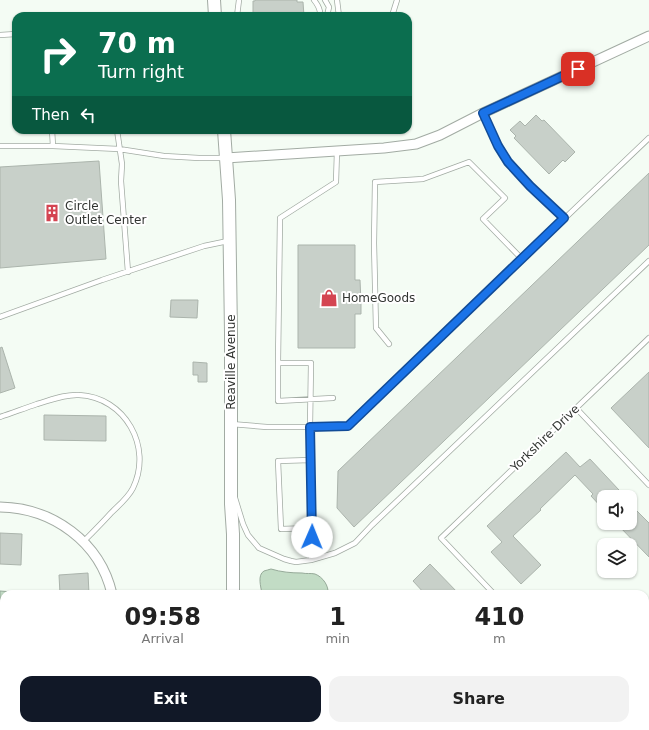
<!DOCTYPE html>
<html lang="en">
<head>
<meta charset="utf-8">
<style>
  body { margin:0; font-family:"DejaVu Sans",sans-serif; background:#f2f2f2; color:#222; height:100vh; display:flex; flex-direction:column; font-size:15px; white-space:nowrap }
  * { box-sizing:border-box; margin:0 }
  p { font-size:13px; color:#767676 }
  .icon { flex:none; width:22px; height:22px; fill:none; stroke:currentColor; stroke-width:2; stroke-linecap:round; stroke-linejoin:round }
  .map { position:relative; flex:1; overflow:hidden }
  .sheet { position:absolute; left:0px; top:590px; width:649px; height:140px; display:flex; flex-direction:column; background:#fff; border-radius:12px 12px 0 0; box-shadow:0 1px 3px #0004 }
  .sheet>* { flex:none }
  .guide { position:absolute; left:12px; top:12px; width:400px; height:122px; border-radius:12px; box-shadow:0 1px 3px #0004; background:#0b6e4f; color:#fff; overflow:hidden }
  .tools { position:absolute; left:597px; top:490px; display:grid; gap:8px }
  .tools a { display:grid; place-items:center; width:40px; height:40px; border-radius:8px; background:#fff; box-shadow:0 1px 3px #0004; font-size:20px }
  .pin { position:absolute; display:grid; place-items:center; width:34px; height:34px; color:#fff; margin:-17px; border-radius:8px; box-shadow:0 2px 6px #0006 }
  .me { position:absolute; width:44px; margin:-22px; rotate:1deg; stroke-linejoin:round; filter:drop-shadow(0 0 3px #0008) }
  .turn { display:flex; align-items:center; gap:14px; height:84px; padding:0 20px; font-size:18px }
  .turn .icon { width:52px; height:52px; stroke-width:2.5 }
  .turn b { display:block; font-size:28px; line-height:34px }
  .then { display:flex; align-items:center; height:38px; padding:0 20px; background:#0003; gap:8px; font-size:15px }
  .eta { display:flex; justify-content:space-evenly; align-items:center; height:68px; text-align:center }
  .eta b { font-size:24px; font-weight:700; line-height:28px }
  .button { display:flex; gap:8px; margin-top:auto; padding:8px 20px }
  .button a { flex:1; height:46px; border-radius:12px; background:#111827; color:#fff; font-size:16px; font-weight:700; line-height:46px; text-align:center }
  .button a+a { background:#f2f2f2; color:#222 }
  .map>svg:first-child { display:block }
</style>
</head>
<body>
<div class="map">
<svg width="649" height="730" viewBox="0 0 649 730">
  <rect width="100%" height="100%" fill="#f4fcf4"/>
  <!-- forest -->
  <path fill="#e4bfbe" d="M649,685V715L645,718V688Z
    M583,726H636L631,730H578Z"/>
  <!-- water -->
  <path fill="#c2dcc5" stroke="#96aa99" d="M271,569C281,572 291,573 302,573C306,574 311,573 315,574C323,577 329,586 328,594H262C261,587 257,575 264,571C266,570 269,570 271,569Z
    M0,591L13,592L14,594H4V689L0,690Z
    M649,641V659L645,662V645Z"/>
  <!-- building -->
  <path fill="#c8d0c9" stroke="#abb4ac" d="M255,0H297V2H303L304,16H253V1H255Z
    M536,115L542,121L544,120L575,152L565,162L563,160L549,174L514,138L516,136L510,130L520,121L525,126Z
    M99,161L106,259L0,268V167Z
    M649,173V245L354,527L337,508L338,471Z
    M298,245H355V280H360L361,303V314H355V348H298Z
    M171,300H198L197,318L170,317Z
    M2,347L15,388L0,393V348Z
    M193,362L207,363V382H198V375H193Z
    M649,372V448L611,408Z
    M44,415L106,416V441L44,440Z
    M566,452L580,467L590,459L619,490L611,497H604V510L591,496L593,494L575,475L540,509L541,510L513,536L541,565L521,584L491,552L502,542L487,526Z
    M636,510L649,523V557L616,523H630V516Z
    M0,533L22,534L21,565L0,564Z
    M430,564L459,594H425L413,581Z
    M88,573L89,594H60L59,575Z"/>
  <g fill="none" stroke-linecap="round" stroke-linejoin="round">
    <!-- service casing -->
    <g stroke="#a2aba3" stroke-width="6">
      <path id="service" d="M314,0C318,5 321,10 320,16
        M325,0L329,7L327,16
        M337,0L339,16
        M237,16L239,0
        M392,16L397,0
        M0,35L16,34
        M483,113L498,146L508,162L530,186L564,218
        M52,130L53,146
        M117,130L122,164L121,181L128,272
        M0,146H53L119,149L164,156L199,158H226
        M0,317L102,280L204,246L228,241
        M389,344L376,328L374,243L375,182L423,179L469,162L505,198L483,219L522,259
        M278,363L280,218L336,182L337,151
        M333,398L278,401V363H311L310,427L348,425L649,138
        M576,408L649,485
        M0,417C12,413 25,408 37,404C51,400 65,394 79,395C125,397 153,447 133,488C128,498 119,505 111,513C102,523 93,532 84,541
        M231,424L267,427H310L312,528L281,529L278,461L311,460
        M235,498L243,524L248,535L259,548L284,559L291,561L296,562L311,560L335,553L355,543L372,525L649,261
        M311,560L312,528
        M494,594L441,538L649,338"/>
    </g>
    <!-- minor casing -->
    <g stroke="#a2aba3" stroke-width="11">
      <path id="minor" d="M226,158L384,148L416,144L440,135L483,113L649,36
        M0,507C53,508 100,542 112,594
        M645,627L649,623
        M117,726V730
        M477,730L495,726
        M534,730L541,726"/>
    </g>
    <!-- tertiary casing -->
    <g stroke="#a2aba3" stroke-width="14">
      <path id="tertiary" d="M214,0L215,16
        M224,130L229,200L231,333V504L233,534V594
        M234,726V730"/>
    </g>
    <!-- service -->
    <use href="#service" stroke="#fff" stroke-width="4.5"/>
    <!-- minor -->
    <use href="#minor" stroke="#fff" stroke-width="9"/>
    <!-- tertiary -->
    <use href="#tertiary" stroke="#fff" stroke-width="12"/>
  </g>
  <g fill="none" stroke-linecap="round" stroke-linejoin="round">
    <!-- route casing -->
    <g stroke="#114b97" stroke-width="10">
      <path id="route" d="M312,537L310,427L348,426L564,218L530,186L508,162L498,146L483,113L578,69"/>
    </g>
    <!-- route -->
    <use href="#route" stroke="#1a73e8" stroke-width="7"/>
  </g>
  <!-- icons -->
  <defs>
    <g id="building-bare" transform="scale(1.38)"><path d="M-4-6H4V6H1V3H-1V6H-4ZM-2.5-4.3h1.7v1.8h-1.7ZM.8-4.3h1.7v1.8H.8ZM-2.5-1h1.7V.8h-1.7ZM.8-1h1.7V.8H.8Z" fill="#d44451" stroke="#fff" stroke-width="2.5" paint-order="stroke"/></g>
    <g id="shop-bare" transform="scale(1.38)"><path d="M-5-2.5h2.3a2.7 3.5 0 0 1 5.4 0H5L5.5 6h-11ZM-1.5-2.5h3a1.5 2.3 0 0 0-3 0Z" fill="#d44451" stroke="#fff" stroke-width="2.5" paint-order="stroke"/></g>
  </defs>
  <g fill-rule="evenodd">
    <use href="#building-bare" x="52" y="213"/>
    <use href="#shop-bare" x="329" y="298"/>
  </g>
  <g text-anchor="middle" stroke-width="4" stroke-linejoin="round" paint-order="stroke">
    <!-- poi labels -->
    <g font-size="12" fill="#313431" stroke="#fff" text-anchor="start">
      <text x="65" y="210">Circle<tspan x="65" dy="14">Outlet Center</tspan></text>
      <text x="342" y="302">HomeGoods</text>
    </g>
    <!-- street labels -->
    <g font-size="12" fill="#313431" stroke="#fff">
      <text transform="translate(231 362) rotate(-90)" y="4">Reaville Avenue</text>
      <text transform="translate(545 438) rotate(-44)" y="4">Yorkshire Drive</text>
    </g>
  </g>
</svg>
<div class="tools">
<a><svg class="icon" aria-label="sound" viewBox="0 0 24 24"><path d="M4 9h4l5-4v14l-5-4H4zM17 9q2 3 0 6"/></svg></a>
<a><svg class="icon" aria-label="layers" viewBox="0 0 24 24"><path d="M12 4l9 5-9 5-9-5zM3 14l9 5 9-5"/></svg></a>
</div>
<div class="pin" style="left:578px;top:69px;background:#d93025"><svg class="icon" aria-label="arrive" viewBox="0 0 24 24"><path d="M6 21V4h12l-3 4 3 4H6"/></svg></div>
<svg class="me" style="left:312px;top:537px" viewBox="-20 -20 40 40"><circle r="19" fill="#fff"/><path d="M0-13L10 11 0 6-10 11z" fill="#1a73e8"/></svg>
<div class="guide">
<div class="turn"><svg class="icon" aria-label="right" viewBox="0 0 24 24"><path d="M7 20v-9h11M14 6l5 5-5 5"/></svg><div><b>70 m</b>Turn right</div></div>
<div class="then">Then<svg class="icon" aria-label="left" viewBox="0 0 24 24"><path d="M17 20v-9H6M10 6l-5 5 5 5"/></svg></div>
</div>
<section class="sheet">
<div class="eta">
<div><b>09:58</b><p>Arrival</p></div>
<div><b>1</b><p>min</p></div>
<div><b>410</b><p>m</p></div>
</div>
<div class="button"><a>Exit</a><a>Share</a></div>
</section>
</div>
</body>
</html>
